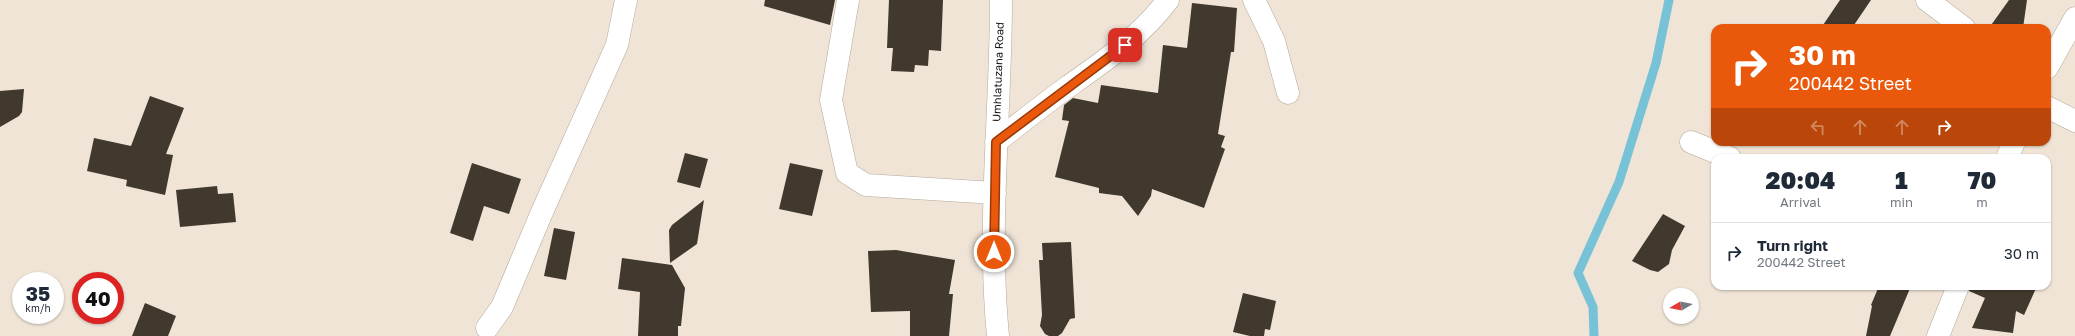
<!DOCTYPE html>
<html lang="en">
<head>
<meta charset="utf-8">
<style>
  body { margin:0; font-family:"Golos Text",sans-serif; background:#f6f6f7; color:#1f2937; height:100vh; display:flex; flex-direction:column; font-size:15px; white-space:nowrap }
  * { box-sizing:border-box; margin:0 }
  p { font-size:13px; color:#747a83 }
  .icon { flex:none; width:22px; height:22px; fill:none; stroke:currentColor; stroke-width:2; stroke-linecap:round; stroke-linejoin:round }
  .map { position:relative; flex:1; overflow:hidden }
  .sheet { position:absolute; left:1711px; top:154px; width:340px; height:136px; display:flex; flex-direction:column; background:#fff; border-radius:12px; box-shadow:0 1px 3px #0004 }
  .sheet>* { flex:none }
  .hud { position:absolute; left:1711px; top:24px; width:340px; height:122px; border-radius:12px; box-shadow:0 1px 3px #0004; background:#ea580c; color:#fff; overflow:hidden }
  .needle { width:26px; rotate:260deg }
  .tools { position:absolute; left:1663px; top:288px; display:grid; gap:8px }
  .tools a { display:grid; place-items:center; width:36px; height:36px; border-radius:50%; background:#fff; box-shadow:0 1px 3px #0004; font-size:20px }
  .speed { position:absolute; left:12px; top:272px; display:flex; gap:8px; font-size:20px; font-weight:700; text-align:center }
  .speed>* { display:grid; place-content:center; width:52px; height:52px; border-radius:50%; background:#fff; box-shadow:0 1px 3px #0004; line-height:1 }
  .speed small { font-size:10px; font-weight:400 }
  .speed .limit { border:6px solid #d22; background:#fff; color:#111 }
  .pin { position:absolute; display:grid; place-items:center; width:34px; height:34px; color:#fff; margin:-17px; border-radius:8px; box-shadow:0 2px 6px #0006 }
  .me { position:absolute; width:44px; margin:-22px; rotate:0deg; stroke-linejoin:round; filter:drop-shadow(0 0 3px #0008) }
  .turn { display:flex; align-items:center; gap:14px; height:84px; padding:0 12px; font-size:18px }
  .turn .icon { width:52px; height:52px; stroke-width:2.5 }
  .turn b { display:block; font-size:28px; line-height:34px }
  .lanes { display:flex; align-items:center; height:38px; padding:0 12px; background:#0003; justify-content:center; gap:20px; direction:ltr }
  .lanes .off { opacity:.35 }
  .eta { display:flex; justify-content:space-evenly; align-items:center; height:68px; text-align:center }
  .eta b { font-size:24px; font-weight:800; line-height:28px }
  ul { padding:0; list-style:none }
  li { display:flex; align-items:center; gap:12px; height:60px; padding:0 12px; border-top:1px solid #e0e1e3 }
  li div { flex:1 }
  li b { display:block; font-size:15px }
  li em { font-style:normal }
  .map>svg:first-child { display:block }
</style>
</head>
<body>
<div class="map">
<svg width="2075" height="336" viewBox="0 0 2075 336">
  <rect width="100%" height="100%" fill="#efe4d6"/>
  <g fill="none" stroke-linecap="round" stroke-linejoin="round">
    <!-- stream -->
    <path stroke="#77c2d6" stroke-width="9" d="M1594,336L1593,307L1578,273L1619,182L1656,63L1669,0"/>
  </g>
  <!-- building -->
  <path fill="#41392d" d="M765,0H835L830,25L764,6Z
    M889,0H943L941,51L929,50L928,66L915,65L914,72L891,71L893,48H887Z
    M1840,0H1871L1852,28H1821Z
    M2009,0H2027L2023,28H1989Z
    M1192,3L1237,8L1234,52H1231L1218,134L1225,136L1221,147L1225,149L1204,208L1152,189L1151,196L1138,216L1122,196L1099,193V188L1055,177L1069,121L1062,120L1064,105L1073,98L1098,103L1101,85L1158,93L1163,45L1187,48Z
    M24,89L22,112L19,116L0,127V91Z
    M150,96L184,108L166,154L173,155L165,195L126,186L127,180L87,171L94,138L131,146Z
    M685,153L708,159L700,188L677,182Z
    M472,163L521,179L509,214L484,206L473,241L450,233Z
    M790,163L823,170L812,216L779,209Z
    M217,186L218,194L233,193L236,222L180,227L176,190Z
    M704,200L697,244L670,263L669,230L672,225Z
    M1663,214L1685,226L1672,250L1669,264L1658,272L1650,270L1632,261Z
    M554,228L575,232L566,280L544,276Z
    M1071,242L1075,318L1070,319L1062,333L1058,336H1049L1045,334L1040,326L1042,315L1039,260H1043L1042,243Z
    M896,250L955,260L949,294H953L949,336H910V311L871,312L868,251Z
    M622,258L672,265L685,288L681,326H678V336H638L640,292L618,289Z
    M1879,286H1911L1890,336H1866L1872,306L1871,305Z
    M1970,286H2037L2024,315L2016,311L2013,333L1972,328L1985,298L1969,291Z
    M1243,293L1276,301L1270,330L1265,329L1264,336H1250L1233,332Z
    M145,303L176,316L168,336H132Z"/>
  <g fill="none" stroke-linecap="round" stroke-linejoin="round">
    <!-- minor casing -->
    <g stroke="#b4aa9c" stroke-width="23">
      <path id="minor" d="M848,0L831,100L847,173L866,185L995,193
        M1254,0L1274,41L1288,93
        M1927,0L1964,28
        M2047,68L2075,18
        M2047,107L2075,121
        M996,142C1020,123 1044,104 1069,86C1106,60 1141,36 1168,0
        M1691,142L1730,158
        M2007,158L2014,142
        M487,328L502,307L542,212L617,45L626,0
        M998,336C987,224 1001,112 1001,0
        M1938,336L1958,286"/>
    </g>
    <!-- minor -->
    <use href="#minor" stroke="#fff" stroke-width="22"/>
  </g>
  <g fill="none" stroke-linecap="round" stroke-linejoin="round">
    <!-- route casing -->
    <g stroke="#983908" stroke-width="10">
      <path id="route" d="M994,252L996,142L1125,45"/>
    </g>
    <!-- route -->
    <use href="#route" stroke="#ea580c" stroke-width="7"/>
  </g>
  <g text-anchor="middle" stroke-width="4" stroke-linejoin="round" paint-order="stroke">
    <!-- street labels -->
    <g font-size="11" fill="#1b1813" stroke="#fff">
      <text transform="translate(998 72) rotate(-88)" y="4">Umhlatuzana Road</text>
    </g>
  </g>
</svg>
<div class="tools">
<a><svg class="needle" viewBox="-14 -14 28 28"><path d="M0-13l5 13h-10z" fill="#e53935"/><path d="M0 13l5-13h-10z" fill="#747a83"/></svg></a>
</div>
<div class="speed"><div>35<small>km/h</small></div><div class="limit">40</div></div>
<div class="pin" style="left:1125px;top:45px;background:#d93025"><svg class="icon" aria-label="arrive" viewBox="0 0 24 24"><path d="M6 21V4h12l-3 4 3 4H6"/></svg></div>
<svg class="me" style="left:994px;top:252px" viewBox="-20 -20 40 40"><circle r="17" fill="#ea580c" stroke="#fff" stroke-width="3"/><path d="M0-11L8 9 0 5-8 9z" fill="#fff"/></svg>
<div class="hud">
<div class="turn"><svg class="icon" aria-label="right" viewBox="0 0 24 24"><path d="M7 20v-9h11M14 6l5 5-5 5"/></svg><div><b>30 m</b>200442 Street</div></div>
<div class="lanes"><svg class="icon off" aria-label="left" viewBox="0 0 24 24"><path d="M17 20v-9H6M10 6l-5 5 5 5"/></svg><svg class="icon off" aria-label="ahead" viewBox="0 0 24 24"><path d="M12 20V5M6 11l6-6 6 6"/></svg><svg class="icon off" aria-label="ahead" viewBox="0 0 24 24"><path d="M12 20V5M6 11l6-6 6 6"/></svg><svg class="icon" aria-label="right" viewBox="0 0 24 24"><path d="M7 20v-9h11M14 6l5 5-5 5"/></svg></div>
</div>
<section class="sheet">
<div class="eta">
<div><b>20:04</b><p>Arrival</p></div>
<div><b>1</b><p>min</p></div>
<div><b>70</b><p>m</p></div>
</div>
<ul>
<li><svg class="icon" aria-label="right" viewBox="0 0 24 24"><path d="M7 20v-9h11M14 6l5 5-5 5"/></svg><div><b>Turn right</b><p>200442 Street</p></div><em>30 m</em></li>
</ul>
</section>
</div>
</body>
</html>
